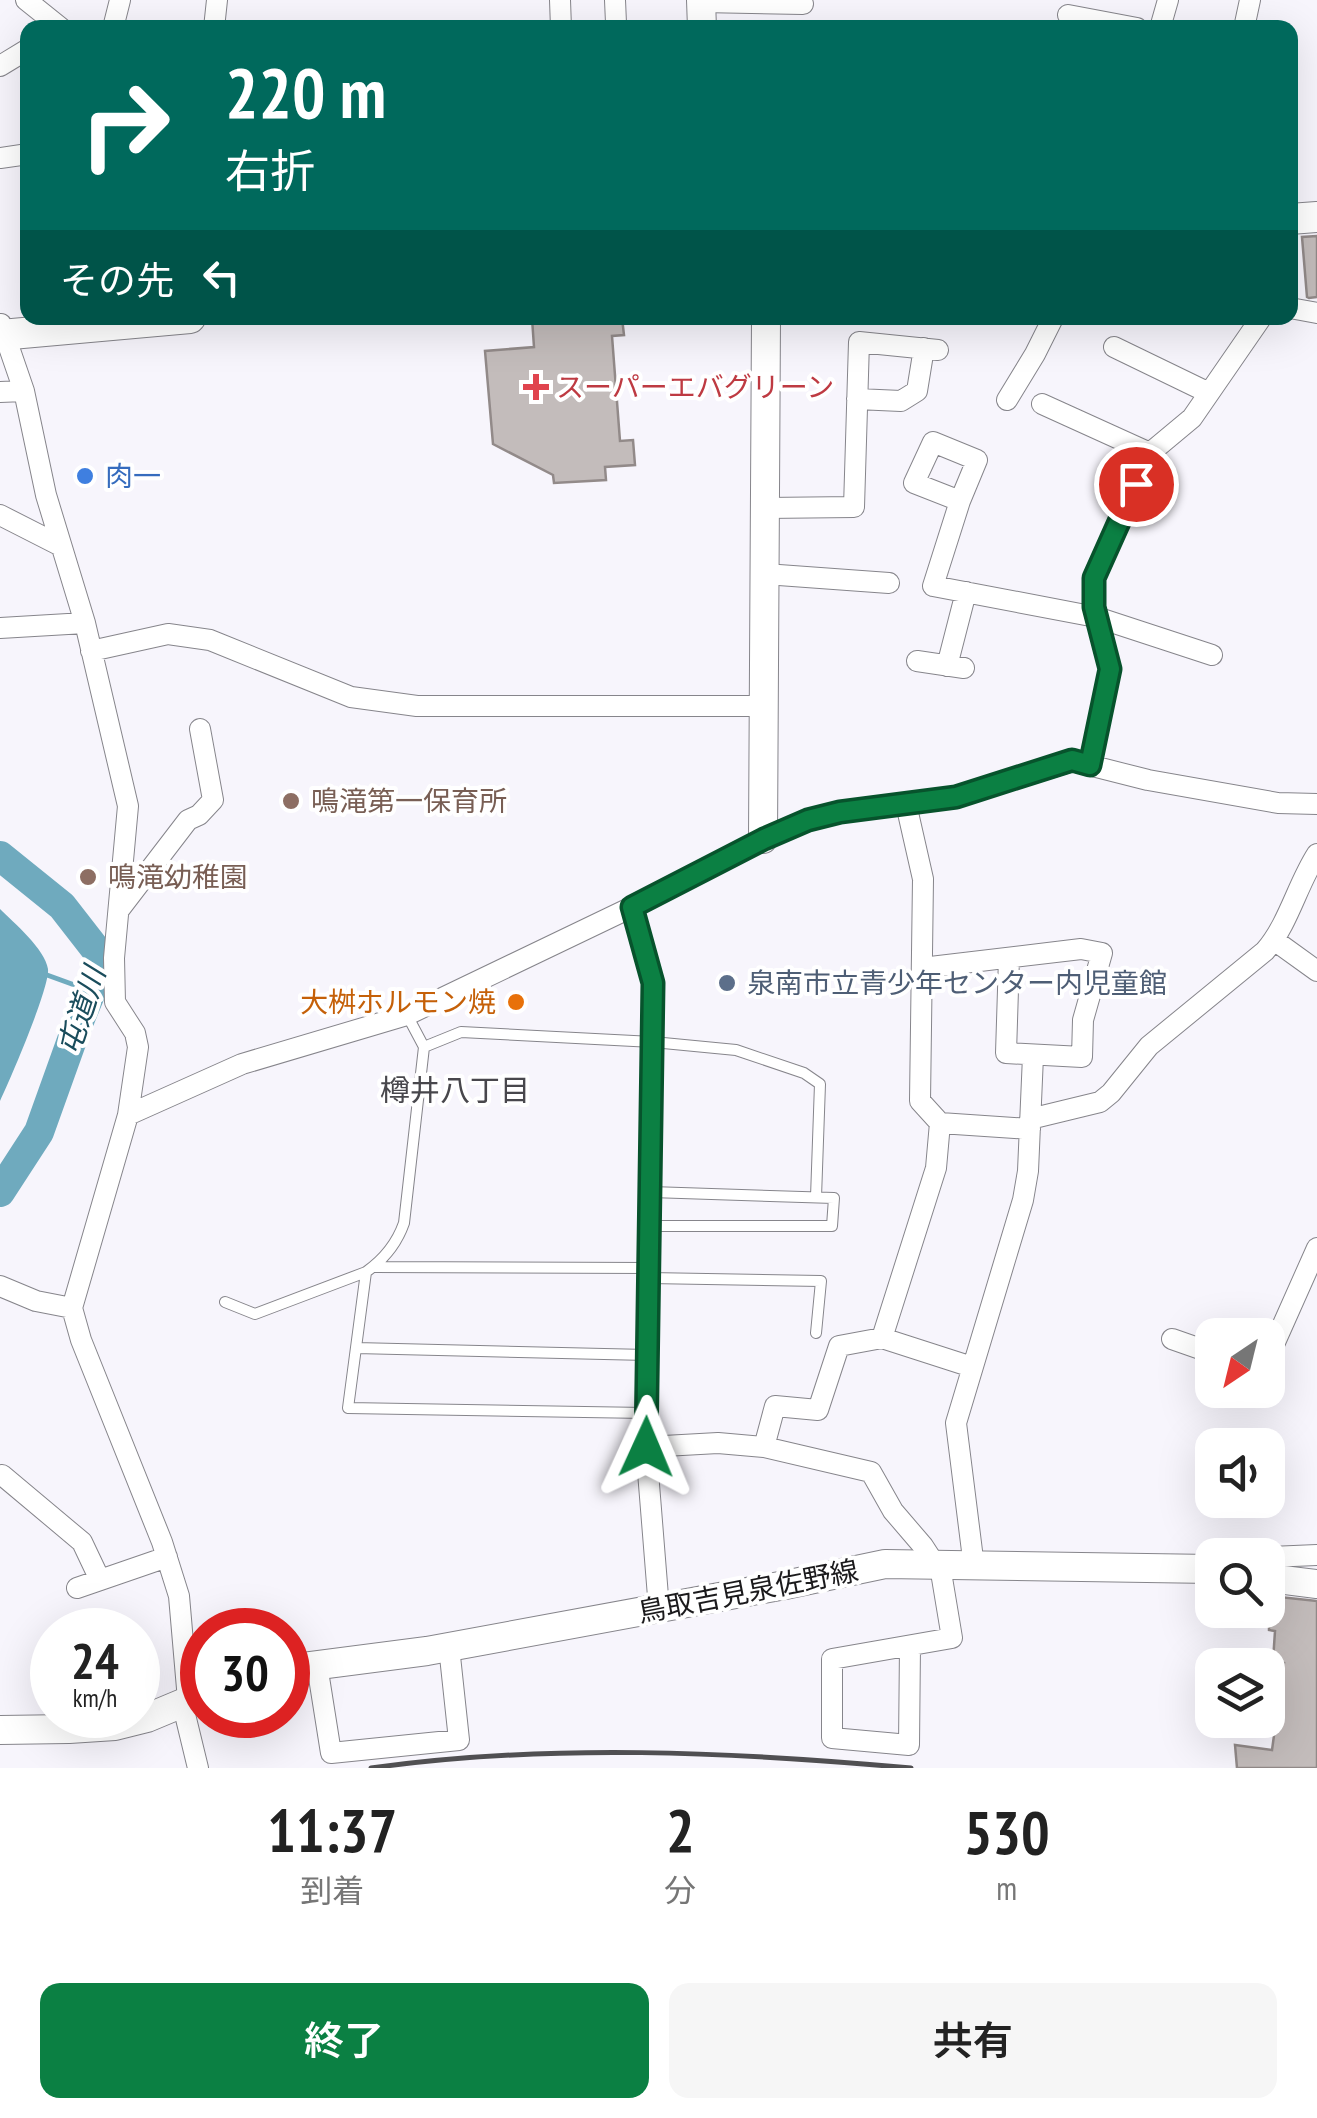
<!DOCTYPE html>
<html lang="ja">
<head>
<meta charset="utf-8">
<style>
  body { margin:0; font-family:"PT Sans Narrow","Noto Sans JP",sans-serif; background:#f6f6f6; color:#222; height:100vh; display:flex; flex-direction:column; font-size:38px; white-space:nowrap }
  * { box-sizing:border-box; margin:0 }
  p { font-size:32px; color:#767676 }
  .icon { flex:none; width:55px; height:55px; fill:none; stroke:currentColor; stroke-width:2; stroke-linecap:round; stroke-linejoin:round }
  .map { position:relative; height:1768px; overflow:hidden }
  .panel { display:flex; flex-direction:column; background:#fff; flex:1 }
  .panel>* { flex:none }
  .top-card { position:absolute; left:20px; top:20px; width:1278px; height:305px; border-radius:20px; box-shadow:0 10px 40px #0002; background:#00695c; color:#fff; overflow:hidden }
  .needle { width:65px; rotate:215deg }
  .fabs { position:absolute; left:1195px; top:1318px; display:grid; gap:20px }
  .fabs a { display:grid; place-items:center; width:90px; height:90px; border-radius:20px; background:#fff; box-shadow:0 10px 40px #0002; font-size:50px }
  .speed { position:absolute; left:30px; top:1608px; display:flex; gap:20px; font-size:50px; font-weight:700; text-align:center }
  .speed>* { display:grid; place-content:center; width:130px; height:130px; border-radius:50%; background:#fff; box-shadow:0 10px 40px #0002; line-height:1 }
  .speed small { font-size:25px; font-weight:400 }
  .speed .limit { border:15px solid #d22; background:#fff; color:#111 }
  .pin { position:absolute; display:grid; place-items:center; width:85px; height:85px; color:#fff; margin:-42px; border:5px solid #fff; border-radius:50%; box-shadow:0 2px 10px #0007 }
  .me { position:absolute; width:110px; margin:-55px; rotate:1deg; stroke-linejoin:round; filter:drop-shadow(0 0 8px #0008) }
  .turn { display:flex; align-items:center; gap:35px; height:210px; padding:0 40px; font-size:45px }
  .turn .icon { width:130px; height:130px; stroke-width:2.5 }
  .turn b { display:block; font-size:70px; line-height:85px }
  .then { display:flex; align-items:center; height:95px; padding:0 40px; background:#0003; gap:20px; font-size:38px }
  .eta { display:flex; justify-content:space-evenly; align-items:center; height:170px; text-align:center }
  .eta b { font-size:60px; font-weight:600; line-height:70px }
  .primary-button { display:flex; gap:20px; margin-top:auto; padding:20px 40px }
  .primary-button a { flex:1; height:115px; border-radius:20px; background:#0b8043; color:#fff; font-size:40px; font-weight:600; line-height:115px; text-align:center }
  .primary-button a+a { background:#f6f6f6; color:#222 }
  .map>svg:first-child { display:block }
</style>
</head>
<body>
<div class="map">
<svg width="1317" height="1768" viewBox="0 0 1317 1768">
  <rect width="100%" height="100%" fill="#f7f5fc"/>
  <!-- water -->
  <path fill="#6faabe" d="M0,909C14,923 45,949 48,969C50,987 10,1080 0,1101Z"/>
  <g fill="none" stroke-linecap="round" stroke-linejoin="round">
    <!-- stream -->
    <path stroke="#6faabe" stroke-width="5" d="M47,975L91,991"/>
    <!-- river -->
    <path stroke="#6faabe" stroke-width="30" d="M0,856L62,906L104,960L77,1026L39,1132L0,1192"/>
  </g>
  <!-- building -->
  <path fill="#c3bcbb" stroke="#928a89" stroke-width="2.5" d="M1317,236V297L1309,298L1307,297L1302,237Z
    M532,318H622L624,335L612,336L620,441L633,440L635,465L605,467L606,480L554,483L553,475L493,444L485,351L534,347Z
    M1269,1596L1317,1601V1768H1237L1235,1745L1272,1750L1284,1663L1273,1661L1275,1631L1269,1630Z"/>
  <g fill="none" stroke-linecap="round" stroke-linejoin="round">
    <!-- lane casing -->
    <g stroke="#86858b" stroke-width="12">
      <path id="lane" d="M424,1047L461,1032L653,1042L736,1050L804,1073L820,1084L816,1197
        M650,1226H832L834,1198L651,1192
        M375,1267L648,1268
        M366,1272L348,1408L646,1413
        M649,1278L821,1281L816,1333
        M225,1302L255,1314L366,1272C383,1260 397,1243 404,1223L424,1047L407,1015
        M356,1348L647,1355"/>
    </g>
    <!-- street casing -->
    <g stroke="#86858b" stroke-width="22">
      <path id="street" d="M26,0L61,28
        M560,0L561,28
        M615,0L616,23
        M701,2L803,4
        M1068,15L1137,28
        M113,28L120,0
        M214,28L217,0
        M1160,28L1168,0
        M1244,28L1250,0
        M0,66L28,49
        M0,158L28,154
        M1290,308L1317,313
        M1,324L24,391L46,495L85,623L128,806L114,958L115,1002L135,1033L138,1047L128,1115L72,1308L81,1340L162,1542L179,1596L188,1700
        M1114,347L1209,393
        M0,392L24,391
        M857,399L901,401L917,391L924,348
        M1007,400L1035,354L1053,318
        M1042,404L1150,453
        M960,501L914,483L933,442L977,460L960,501L933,586L1096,617L1212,655
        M765,508L854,507L859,342L938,350
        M0,515L61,546
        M765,574L889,583
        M0,628L85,623
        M91,651L168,634L210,640L351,697L417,706H764
        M917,661L964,668
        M947,666L966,592
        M1090,765L1110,669L1094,607L1095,577L1150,453L1192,418L1261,318
        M906,804L923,879L920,1101L940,1123L1030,1129
        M632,907L653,983L646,1447L659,1609
        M119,910L188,820L199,815L213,800L200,729
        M1274,940L1317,971
        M922,968L1081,949L1102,953L1083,1020L1082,1057L1006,1053L1009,958
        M128,1115L242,1064L407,1015L632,907L763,839L807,820L839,812L956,797L1073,761L1148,780L1278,803L1317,804
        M1030,1119L1100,1102L1111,1093L1149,1046L1265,951C1289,923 1297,885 1317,854
        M0,1286L36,1301L72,1308
        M882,1338L936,1168L940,1123
        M1172,1339L1212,1353
        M1268,1358L1317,1248
        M646,1447L718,1443L764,1447L871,1472L893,1511L923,1546L936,1566
        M764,1447L775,1406L818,1410L839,1346L882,1338L972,1367
        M2,1475L82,1542L100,1580
        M1268,1557L1317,1555
        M974,1567L956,1423L1023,1200L1028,1171L1033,1056
        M77,1588L167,1557
        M910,1646L909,1745L832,1738V1659L952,1638L940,1566
        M317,1665L331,1753L459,1740L449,1647
        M182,1702L198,1768"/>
    </g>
    <!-- secondary casing -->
    <g stroke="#86858b" stroke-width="30">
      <path id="secondary" d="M701,0L702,28
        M763,839L766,318
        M1268,1578L1317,1584
        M288,1669L427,1651L785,1585L885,1564L1212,1569
        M0,1730L69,1729L115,1726L147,1718L202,1695"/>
    </g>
    <!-- primary casing -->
    <g stroke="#86858b" stroke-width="32">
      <path id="primary" d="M1290,219L1317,217
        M0,335L190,318"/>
    </g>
    <!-- lane -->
    <use href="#lane" stroke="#fff" stroke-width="10"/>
    <!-- street -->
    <use href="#street" stroke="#fff" stroke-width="20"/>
    <!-- secondary -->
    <use href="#secondary" stroke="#fff" stroke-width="28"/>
    <!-- primary -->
    <use href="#primary" stroke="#fff" stroke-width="30"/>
    <!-- rail -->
    <path stroke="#504f52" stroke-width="5" d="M371,1768C551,1743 731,1752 911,1768"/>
  </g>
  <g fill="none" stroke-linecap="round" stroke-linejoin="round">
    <!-- route casing -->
    <g stroke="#07532c" stroke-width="25">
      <path id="route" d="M646,1447L653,983L632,907L764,839L808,820L840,812L956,797L1072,760L1090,765L1110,669L1094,607V578L1136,484"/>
    </g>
    <!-- route -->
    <use href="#route" stroke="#0b8043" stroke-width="18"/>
  </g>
  <!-- markers -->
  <path fill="#e0444e" stroke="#fff" stroke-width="4" d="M531 372h10v10h10v10h-10v10h-10v-10h-10v-10h10z"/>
  <circle fill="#3f7fe0" stroke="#fff" stroke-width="4" cx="85" cy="476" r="10"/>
  <g fill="#8d6e63" stroke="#fff" stroke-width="4">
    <circle cx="291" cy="801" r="10"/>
    <circle cx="88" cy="877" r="10"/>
  </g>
  <circle fill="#5c6f8a" stroke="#fff" stroke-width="4" cx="727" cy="983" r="10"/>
  <circle fill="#e8710a" stroke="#fff" stroke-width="4" cx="516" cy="1002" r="10"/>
  <g text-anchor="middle" stroke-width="8" stroke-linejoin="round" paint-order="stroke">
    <!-- health labels -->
    <g font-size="28" fill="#be3a42" stroke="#fff" text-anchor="start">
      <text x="556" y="397">スーパーエバグリーン</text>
    </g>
    <!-- shop labels -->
    <g font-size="28" fill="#366cbe" stroke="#fff" text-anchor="start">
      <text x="105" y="486">肉一</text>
    </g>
    <!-- education labels -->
    <g font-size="28" fill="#785e54" stroke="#fff" text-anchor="start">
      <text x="311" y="811">鳴滝第一保育所</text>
      <text x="108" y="887">鳴滝幼稚園</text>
    </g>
    <!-- service labels -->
    <g font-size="28" fill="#4e5e75" stroke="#fff" text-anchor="start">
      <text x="747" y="993">泉南市立青少年センター内児童館</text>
    </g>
    <!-- food labels -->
    <g font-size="28" fill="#c56008" stroke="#fff" text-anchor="end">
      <text x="496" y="1012">大桝ホルモン焼</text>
    </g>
    <!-- street labels -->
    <g font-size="28" fill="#1b1a1c" stroke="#fff">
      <text transform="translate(748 1591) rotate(-11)" y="10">鳥取吉見泉佐野線</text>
    </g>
    <!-- water labels -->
    <g font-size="30" font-style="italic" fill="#1a4d5c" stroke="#fff">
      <text transform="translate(82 1011) rotate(-72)" y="10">屯道川</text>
    </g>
    <!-- neighbourhood labels -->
    <g font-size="30" fill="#48474c" stroke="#fff">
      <text x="455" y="1101">樽井八丁目</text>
    </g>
  </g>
</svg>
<div class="fabs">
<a><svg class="needle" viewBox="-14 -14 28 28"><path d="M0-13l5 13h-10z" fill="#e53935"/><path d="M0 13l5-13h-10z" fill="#767676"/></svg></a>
<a><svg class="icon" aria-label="sound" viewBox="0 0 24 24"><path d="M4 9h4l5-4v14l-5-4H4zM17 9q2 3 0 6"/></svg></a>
<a><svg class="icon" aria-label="search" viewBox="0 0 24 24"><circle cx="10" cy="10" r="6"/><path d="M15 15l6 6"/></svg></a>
<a><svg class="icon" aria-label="layers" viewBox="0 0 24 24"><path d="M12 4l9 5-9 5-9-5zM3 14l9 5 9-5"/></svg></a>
</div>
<div class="speed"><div>24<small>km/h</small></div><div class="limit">30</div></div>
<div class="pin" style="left:1136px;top:484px;background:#d93025"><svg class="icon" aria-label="arrive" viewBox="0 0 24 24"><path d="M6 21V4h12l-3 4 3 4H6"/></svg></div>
<svg class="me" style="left:646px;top:1447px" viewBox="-20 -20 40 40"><path d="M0-17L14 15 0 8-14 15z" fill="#0b8043" stroke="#fff" stroke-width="4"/></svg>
<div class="top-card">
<div class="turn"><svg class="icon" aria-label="right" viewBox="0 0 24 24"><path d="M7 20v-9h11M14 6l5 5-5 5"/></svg><div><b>220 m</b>右折</div></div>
<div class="then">その先<svg class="icon" aria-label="left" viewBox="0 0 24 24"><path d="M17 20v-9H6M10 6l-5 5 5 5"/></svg></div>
</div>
</div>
<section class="panel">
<div class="eta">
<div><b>11:37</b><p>到着</p></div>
<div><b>2</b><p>分</p></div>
<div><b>530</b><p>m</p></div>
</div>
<div class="primary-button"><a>終了</a><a>共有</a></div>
</section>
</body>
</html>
